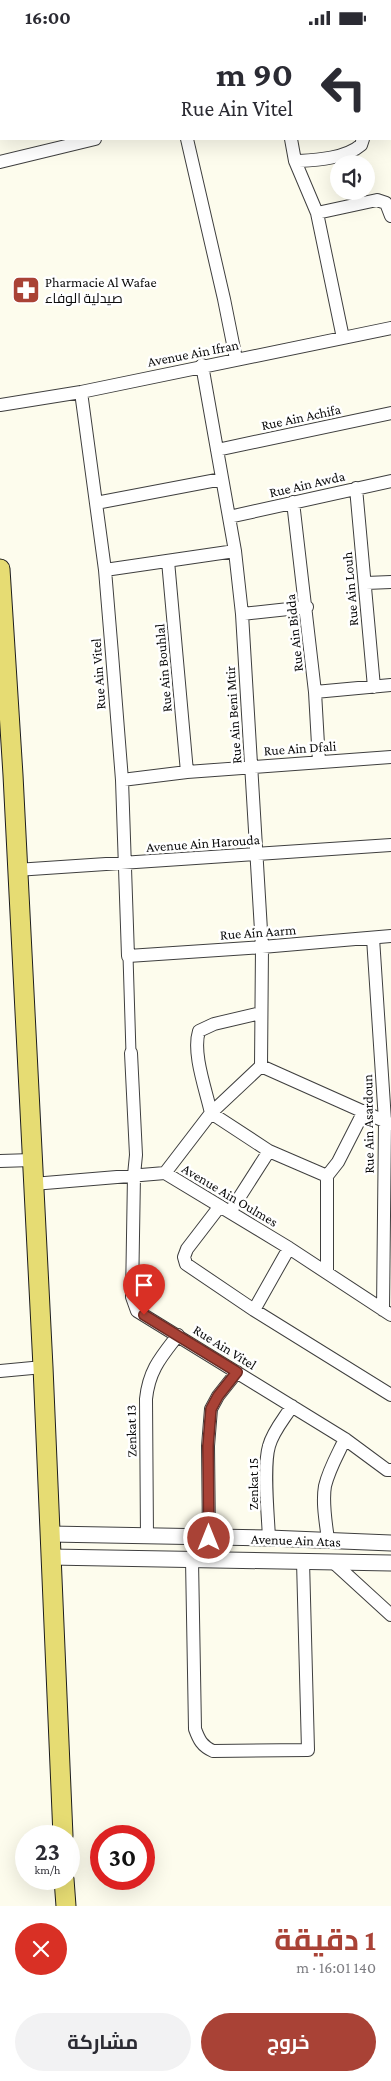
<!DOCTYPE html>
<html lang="ar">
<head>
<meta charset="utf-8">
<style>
  body { margin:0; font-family:"Crimson Pro",Cairo,serif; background:#f2f2f3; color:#2b2b33; direction:rtl; height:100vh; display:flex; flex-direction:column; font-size:19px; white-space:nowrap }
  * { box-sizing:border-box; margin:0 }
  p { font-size:16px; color:#7c7c81 }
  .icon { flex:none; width:28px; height:28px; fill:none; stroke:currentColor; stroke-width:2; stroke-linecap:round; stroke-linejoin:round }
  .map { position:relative; height:1871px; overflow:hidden; direction:ltr }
  .details { display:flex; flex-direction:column; background:#fff; flex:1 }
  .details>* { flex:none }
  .banner { position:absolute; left:0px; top:0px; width:391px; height:105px; box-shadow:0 5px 20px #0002; direction:rtl; background:#fff; color:#2b2b33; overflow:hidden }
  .fabs { position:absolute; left:330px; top:120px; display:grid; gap:10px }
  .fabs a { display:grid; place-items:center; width:45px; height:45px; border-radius:50%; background:#fff; box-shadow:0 5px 20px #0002; font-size:25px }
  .speed { position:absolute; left:15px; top:1790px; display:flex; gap:10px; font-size:25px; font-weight:700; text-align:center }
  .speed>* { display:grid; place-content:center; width:65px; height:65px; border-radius:50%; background:#fff; box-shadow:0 5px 20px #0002; line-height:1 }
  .speed small { font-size:12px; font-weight:400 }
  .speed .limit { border:8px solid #d22; background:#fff; color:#111 }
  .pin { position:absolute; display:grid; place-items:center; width:42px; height:42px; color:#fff; margin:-51px -21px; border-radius:50% 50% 50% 0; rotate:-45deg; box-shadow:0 0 5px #0007 }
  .pin .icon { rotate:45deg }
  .me { position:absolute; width:55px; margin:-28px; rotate:0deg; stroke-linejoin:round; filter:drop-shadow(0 0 4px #0008) }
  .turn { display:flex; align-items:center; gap:18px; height:105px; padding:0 15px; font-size:22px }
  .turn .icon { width:65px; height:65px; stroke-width:2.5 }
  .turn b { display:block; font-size:35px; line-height:42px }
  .round { display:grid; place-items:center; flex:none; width:52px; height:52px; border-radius:26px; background:#f2f2f3 }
  .summary { display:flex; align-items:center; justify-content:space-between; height:85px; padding:0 15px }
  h1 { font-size:30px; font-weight:700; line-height:38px; color:#a94236 }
  .primary-button { display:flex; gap:10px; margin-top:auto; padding:10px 15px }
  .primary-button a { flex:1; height:58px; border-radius:30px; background:#a94236; color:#fff; font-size:20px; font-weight:700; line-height:58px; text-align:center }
  .primary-button a+a { background:#f2f2f3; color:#2b2b33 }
  .status { display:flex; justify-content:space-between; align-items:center; height:35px; padding:0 25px; background:#fff; direction:ltr }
  .status svg { height:14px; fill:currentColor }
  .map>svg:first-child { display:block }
</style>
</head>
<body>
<div class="status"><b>16:00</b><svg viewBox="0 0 49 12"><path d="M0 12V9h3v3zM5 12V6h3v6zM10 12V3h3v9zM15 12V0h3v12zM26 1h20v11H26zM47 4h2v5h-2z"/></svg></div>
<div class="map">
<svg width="391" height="1871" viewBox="0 0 391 1871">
  <rect width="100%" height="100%" fill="#fdfced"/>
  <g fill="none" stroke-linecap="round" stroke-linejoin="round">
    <!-- pedestrian casing -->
    <g stroke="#3f3f3f" stroke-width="11">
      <path id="pedestrian" d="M128,921L131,1018"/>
    </g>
    <!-- minor casing -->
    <g stroke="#3f3f3f" stroke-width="14">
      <path id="minor" d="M158,0V1
        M339,0L340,1
        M99,1L102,0
        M390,31H391
        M0,54H1
        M187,104L224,264L236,324
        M291,104L295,126H299C318,125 346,123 361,110L363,104
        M295,126L317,178L343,303
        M0,127L95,104
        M317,178L377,165L386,168L391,181
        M202,330L235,516L242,579L262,912L261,1031
        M81,357L105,535L112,619L122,745L128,921L262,912L391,901
        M0,370L81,357L391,293
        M217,415L391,378
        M356,453L374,652
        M293,467L315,657L319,727
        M96,468L222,444
        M229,482L391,446
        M168,526L187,737
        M105,535L235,516
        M366,548L391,547
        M242,579L307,572
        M315,657L391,650
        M122,745L187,737L391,722
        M16,835L391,810
        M373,903L385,1086L383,1275
        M261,978L214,989L199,996C192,1018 206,1055 211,1078L269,1116L327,1141
        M131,1018L136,1120L134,1140L132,1262L137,1276L345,1404L387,1435H391
        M261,1031L391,1089
        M0,1126L32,1125
        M165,1138L211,1078L261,1031
        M33,1149L165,1138L289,1213L391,1280
        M220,1171L187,1214L184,1222L186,1229L254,1275L391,1360
        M230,1177L269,1116
        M327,1238V1141L338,1127L364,1076
        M254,1275L289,1213
        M0,1336L43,1332
        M147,1502L146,1364C149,1335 161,1322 178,1300
        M209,1503L208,1411L211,1374L218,1361L237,1337
        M269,1503C268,1480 263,1431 269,1411C273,1396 284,1384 292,1371
        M328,1505C326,1488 322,1468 325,1451C329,1434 338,1419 345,1404
        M192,1525L195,1694C199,1705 202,1711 213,1716L308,1715L303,1526
        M333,1527L391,1580"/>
    </g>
    <!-- tertiary casing -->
    <g stroke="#3f3f3f" stroke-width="17">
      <path id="tertiary" d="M50,1499L269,1503L391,1508
        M50,1522L391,1528"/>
    </g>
    <!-- primary casing -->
    <g stroke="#1d1d1d" stroke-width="21">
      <path id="primary" d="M0,534L13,740L43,1332L63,1801
        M64,1844L66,1871"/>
    </g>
    <!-- pedestrian -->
    <use href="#pedestrian" stroke="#fff" stroke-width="9"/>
    <!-- minor -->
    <use href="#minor" stroke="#fff" stroke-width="12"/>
    <!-- tertiary -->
    <use href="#tertiary" stroke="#fff" stroke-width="15"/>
    <!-- primary -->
    <use href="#primary" stroke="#e6dc73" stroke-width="19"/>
  </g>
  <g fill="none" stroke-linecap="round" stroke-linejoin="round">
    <!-- route casing -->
    <g stroke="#6e2b23" stroke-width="12">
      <path id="route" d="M144,1280L237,1337L218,1361L211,1374L208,1411L209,1503"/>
    </g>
    <!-- route -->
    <use href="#route" stroke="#a94236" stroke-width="9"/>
  </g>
  <!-- icons -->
  <defs>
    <g id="pharmacy-square" transform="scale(1.4375)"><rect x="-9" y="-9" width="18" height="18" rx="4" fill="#a94236" stroke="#fff"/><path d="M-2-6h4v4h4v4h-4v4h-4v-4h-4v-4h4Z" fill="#fff"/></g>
  </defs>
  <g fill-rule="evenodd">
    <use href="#pharmacy-square" x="26" y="255"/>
  </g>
  <g text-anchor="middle" stroke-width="5" stroke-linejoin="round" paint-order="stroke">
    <!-- poi labels -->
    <g font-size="14" fill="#0c0c0c" stroke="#fff" text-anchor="start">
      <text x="45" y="252">Pharmacie Al Wafae<tspan x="45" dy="16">صيدلية الوفاء</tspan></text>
    </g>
    <!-- street labels -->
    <g font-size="14" fill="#0c0c0c" stroke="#fff">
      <text transform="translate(193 318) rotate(-11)" y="5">Avenue Ain Ifran</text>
      <text transform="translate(301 382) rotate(-12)" y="5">Rue Ain Achifa</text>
      <text transform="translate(307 449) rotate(-13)" y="5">Rue Ain Awda</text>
      <text transform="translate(350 554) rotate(-95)" y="5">Rue Ain Louh</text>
      <text transform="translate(294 598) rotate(-96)" y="5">Rue Ain Bidda</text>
      <text transform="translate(163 633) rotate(-95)" y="5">Rue Ain Bouhlal</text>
      <text transform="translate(98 639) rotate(-94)" y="5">Rue Ain Vitel</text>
      <text transform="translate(233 680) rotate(-94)" y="5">Rue Ain Beni Mtir</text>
      <text transform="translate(300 713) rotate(-4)" y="5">Rue Ain Dfali</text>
      <text transform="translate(203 808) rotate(-4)" y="5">Avenue Ain Harouda</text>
      <text transform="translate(258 897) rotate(-4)" y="5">Rue Ain Aarm</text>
      <text transform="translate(368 1089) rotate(-91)" y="5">Rue Ain Asardoun</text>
      <text transform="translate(230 1160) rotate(31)" y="5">Avenue Ain Oulmes</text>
      <text transform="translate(225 1312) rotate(32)" y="5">Rue Ain Vitel</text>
      <text transform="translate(131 1396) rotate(-91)" y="5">Zenkat 13</text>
      <text transform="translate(253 1449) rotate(-90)" y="5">Zenkat 15</text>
      <text transform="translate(296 1505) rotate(2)" y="5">Avenue Ain Atas</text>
    </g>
  </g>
</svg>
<div class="fabs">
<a><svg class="icon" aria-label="sound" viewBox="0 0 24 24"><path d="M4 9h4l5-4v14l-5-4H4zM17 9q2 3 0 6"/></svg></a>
</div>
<div class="speed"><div>23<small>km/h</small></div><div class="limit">30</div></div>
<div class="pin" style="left:144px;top:1280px;background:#d93025"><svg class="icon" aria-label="arrive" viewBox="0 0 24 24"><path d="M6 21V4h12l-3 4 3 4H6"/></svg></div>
<svg class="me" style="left:209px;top:1503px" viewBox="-20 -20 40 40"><circle r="17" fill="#a94236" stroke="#fff" stroke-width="3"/><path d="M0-11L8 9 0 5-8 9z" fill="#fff"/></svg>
<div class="banner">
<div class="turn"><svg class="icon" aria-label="left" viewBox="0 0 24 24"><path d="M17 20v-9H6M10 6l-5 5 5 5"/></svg><div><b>90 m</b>Rue Ain Vitel</div></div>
</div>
</div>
<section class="details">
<div class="summary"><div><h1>1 دقيقة</h1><p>140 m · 16:01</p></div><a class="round" style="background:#d93025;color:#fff"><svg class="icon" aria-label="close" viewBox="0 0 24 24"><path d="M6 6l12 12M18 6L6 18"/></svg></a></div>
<div class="primary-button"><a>خروج</a><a>مشاركة</a></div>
</section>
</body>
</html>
